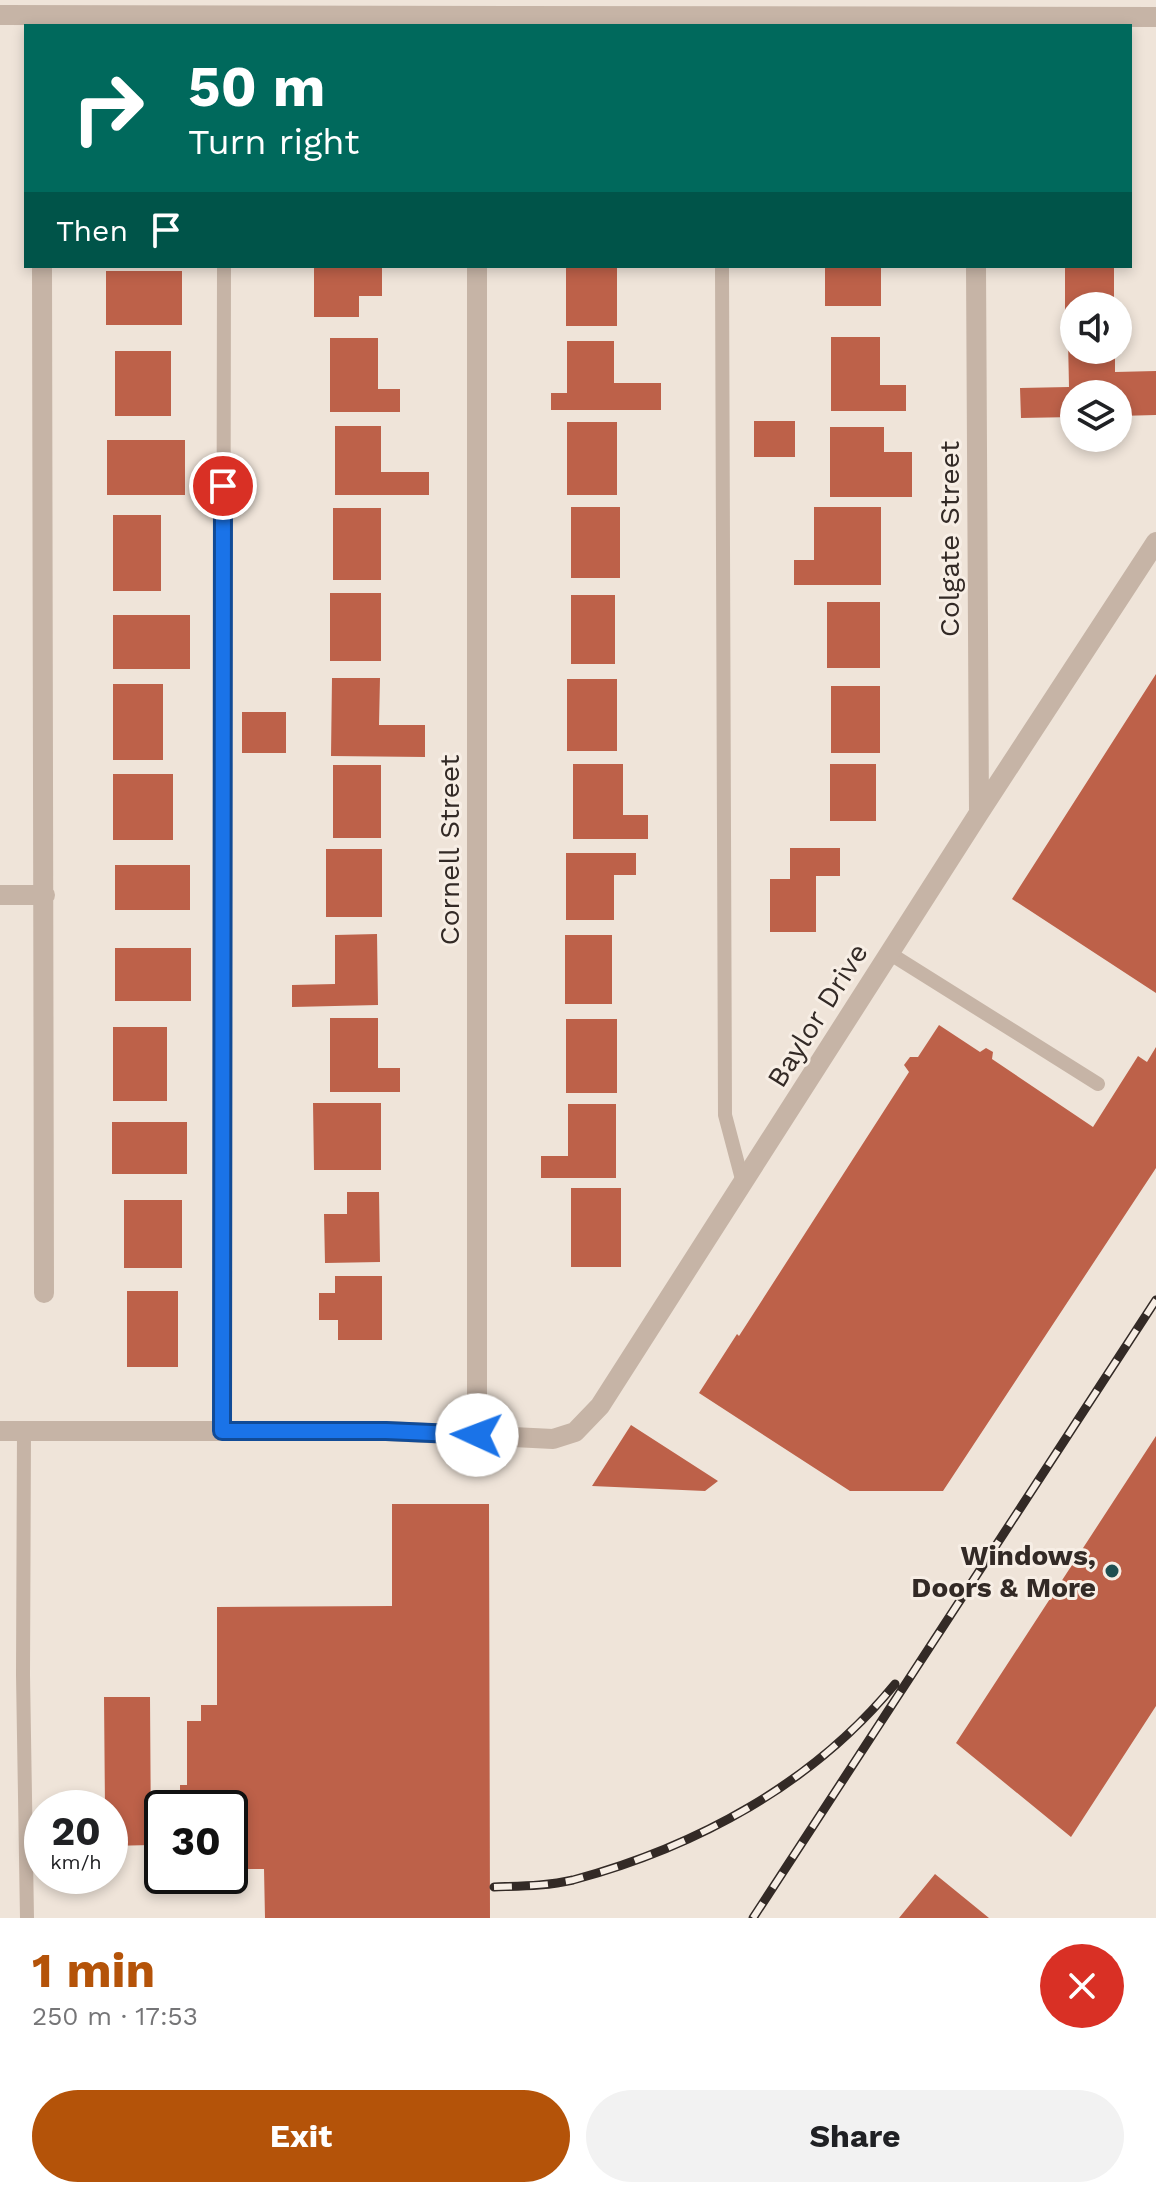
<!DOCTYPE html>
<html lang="en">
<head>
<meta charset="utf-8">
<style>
  body { margin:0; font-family:"Work Sans",sans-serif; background:#f2f2f2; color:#202124; height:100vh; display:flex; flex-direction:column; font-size:30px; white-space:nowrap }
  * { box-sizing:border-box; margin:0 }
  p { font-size:26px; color:#757577 }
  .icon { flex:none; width:44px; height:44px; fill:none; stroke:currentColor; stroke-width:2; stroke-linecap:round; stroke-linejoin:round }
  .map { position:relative; height:1918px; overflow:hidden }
  .panel { display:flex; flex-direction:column; background:#fff; flex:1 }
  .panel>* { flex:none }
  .guide { position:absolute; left:24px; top:24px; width:1108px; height:244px; border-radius:0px; box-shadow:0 4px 12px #0003; background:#00695c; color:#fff; overflow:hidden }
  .fabs { position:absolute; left:1060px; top:292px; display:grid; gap:16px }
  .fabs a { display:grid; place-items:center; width:72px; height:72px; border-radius:50%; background:#fff; box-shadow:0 4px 12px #0003; font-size:40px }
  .speed { position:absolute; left:24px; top:1790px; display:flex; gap:16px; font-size:40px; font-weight:700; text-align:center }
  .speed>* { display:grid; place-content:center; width:104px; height:104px; border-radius:50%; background:#fff; box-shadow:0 4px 12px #0003; line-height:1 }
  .speed small { font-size:20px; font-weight:400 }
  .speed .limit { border:4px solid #111; border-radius:12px; background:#fff; color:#111 }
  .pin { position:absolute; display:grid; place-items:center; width:68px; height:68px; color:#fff; margin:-34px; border:4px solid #fff; border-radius:50%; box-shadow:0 2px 8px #0007 }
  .me { position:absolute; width:88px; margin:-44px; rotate:272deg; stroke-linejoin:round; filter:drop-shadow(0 0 6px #0008) }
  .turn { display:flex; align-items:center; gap:28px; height:168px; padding:0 32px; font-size:36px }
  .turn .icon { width:104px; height:104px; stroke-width:2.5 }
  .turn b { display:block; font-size:56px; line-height:68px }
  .then { display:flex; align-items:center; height:76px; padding:0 32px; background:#0003; gap:16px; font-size:30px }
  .round { display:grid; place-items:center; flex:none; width:84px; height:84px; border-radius:42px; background:#f2f2f2 }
  .head { display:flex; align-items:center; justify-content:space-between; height:136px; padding:0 32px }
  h1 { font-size:48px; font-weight:700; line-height:60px; color:#b45309 }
  .action { display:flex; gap:16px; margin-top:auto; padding:16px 32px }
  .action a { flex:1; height:92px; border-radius:48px; background:#b45309; color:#fff; font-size:32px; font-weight:700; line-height:92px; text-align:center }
  .action a+a { background:#f2f2f2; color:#202124 }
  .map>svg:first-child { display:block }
</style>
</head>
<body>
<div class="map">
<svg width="1156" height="1918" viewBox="0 0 1156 1918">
  <rect width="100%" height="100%" fill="#efe4d9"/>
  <!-- building -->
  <path fill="#bd6149" d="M314,266H382V296H359V317H314Z
    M566,266H617V326H566Z
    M825,266H881V306H825Z
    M1065,266H1114V306H1074V326H1065Z
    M106,271H182V325H106Z
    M831,337H880V385H906V411H831Z
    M330,338H378V389H400V412H330Z
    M1068,339H1074V350H1115V372L1156,371V415L1118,416V394H1074V417L1021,418L1020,388L1069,387Z
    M567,341H614V383H661V410H551V393H567Z
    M115,351H171V416H115Z
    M754,421H795V457H754Z
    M567,422H617V495H567Z
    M335,426H381V472H429V495H335Z
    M830,427H884V452H912V497H830Z
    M107,440H185V495H107Z
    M571,507H620V578H571Z
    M814,507H881V585H794V560H814Z
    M333,508H381V580H333Z
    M113,515H161V591H113Z
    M330,593H381V661H330Z
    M571,595H615V664H571Z
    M827,602H880V668H827Z
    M113,615H190V669H113Z
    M1156,674V993L1012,899Z
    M332,678H380L379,725H425V757L331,756Z
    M567,679H617V751H567Z
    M113,684H163V760H113Z
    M831,686H880V753H831Z
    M242,712H286V753H242Z
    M573,764H623V815H648V839H573Z
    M830,764H876V821H830Z
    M333,765H381V838H333Z
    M113,774H173V840H113Z
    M790,848H840V876H816V932H770V879H790Z
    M326,849H382V917H326Z
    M566,853H636V875H614V920H566Z
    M115,865H190V910H115Z
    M377,934L378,1005L292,1007V985L335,984V935Z
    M565,935H612V1004H565Z
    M115,948H191V1001H115Z
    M330,1018H378V1068H400V1092H330Z
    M566,1019H617V1093H566Z
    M939,1025L980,1052L986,1048L993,1052L992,1059L1093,1127L1138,1056L1147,1062L1156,1047V1168L943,1491H850L699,1393L737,1334L739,1336L909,1072L904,1065L910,1057H918Z
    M113,1027H167V1101H113Z
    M313,1103H381V1170H314Z
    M568,1104H616V1178H541V1156H568Z
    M112,1122H187V1174H112Z
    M571,1188H621V1267H571Z
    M347,1192H379L380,1262L325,1263L324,1214H347Z
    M124,1200H182V1268H124Z
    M335,1276H382V1340H338V1320H319V1293H335Z
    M127,1291H178V1367H127Z
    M631,1425L718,1481L705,1491L592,1486Z
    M1156,1436V1706L1071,1837L956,1743Z
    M392,1504H489L490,1918H265L264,1869H230V1808H180V1785H187V1721H201V1705H217V1607L392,1606Z
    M104,1697H150L151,1845L110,1846V1808H105Z
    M935,1874L989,1918H899Z"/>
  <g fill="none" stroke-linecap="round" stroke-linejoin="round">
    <!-- service -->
    <path stroke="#c6b4a6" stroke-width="14" d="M722,266L725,1115L743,1183
      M889,953L1098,1084
      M24,1431L23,1675L27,1918
      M222,1431L224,266"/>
    <!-- minor -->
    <path stroke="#c6b4a6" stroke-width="20" d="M42,266L44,1293
      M477,266V1435
      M976,266L979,813
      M0,895H45
      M0,1431H386L553,1439L575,1432L600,1406L979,813L1156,542"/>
    <!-- tertiary -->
    <path stroke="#c6b4a6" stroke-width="20" d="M0,15L1156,17"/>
    <!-- rail casing -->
    <g stroke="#332a26" stroke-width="9">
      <path id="rail" d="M494,1887C520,1886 547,1886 573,1880C696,1847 813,1784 895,1684
        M753,1918L1156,1300"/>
    </g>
    <!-- rail -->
    <use href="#rail" stroke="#f7eee5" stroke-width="6" stroke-dasharray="18" stroke-linecap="butt"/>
  </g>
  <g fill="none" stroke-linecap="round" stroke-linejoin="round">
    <!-- route casing -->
    <g stroke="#114b97" stroke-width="20">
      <path id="route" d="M223,486L222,1431H386L477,1435"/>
    </g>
    <!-- route -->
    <use href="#route" stroke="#1a73e8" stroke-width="14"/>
  </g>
  <!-- markers -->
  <circle fill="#1f4f51" stroke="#f7eee5" stroke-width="3" cx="1112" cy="1571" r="8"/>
  <g text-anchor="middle" stroke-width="6" stroke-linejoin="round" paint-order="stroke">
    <!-- street labels -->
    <g font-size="28" fill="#332a26" stroke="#f7eee5">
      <text transform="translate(949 539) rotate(-90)" y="10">Colgate Street</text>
      <text transform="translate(449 850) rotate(-90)" y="10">Cornell Street</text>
      <text transform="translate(817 1015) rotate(-58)" y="10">Baylor Drive</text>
    </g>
    <!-- poi labels -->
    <g font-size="28" font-weight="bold" fill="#332a26" stroke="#f7eee5" text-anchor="end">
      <text x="1096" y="1565">Windows,<tspan x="1096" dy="32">Doors &amp; More</tspan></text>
    </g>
  </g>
</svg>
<div class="fabs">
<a><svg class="icon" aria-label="sound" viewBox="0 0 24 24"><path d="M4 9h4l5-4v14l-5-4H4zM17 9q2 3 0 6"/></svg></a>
<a><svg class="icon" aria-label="layers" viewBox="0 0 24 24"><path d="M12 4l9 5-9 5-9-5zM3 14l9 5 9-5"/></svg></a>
</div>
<div class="speed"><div>20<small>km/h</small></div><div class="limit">30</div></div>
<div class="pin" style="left:223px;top:486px;background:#d93025"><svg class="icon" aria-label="arrive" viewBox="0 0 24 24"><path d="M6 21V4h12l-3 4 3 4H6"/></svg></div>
<svg class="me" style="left:477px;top:1435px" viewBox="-20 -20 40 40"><circle r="19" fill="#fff"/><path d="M0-13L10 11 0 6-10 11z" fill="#1a73e8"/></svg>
<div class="guide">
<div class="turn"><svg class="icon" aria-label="right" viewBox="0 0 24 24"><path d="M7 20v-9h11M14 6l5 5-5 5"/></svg><div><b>50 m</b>Turn right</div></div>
<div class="then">Then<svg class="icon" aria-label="arrive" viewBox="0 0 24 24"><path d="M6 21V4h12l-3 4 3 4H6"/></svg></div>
</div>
</div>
<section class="panel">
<div class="head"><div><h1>1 min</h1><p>250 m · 17:53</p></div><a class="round" style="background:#d93025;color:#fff"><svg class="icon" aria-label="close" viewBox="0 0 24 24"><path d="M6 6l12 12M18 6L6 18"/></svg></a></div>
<div class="action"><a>Exit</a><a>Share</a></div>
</section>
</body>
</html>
